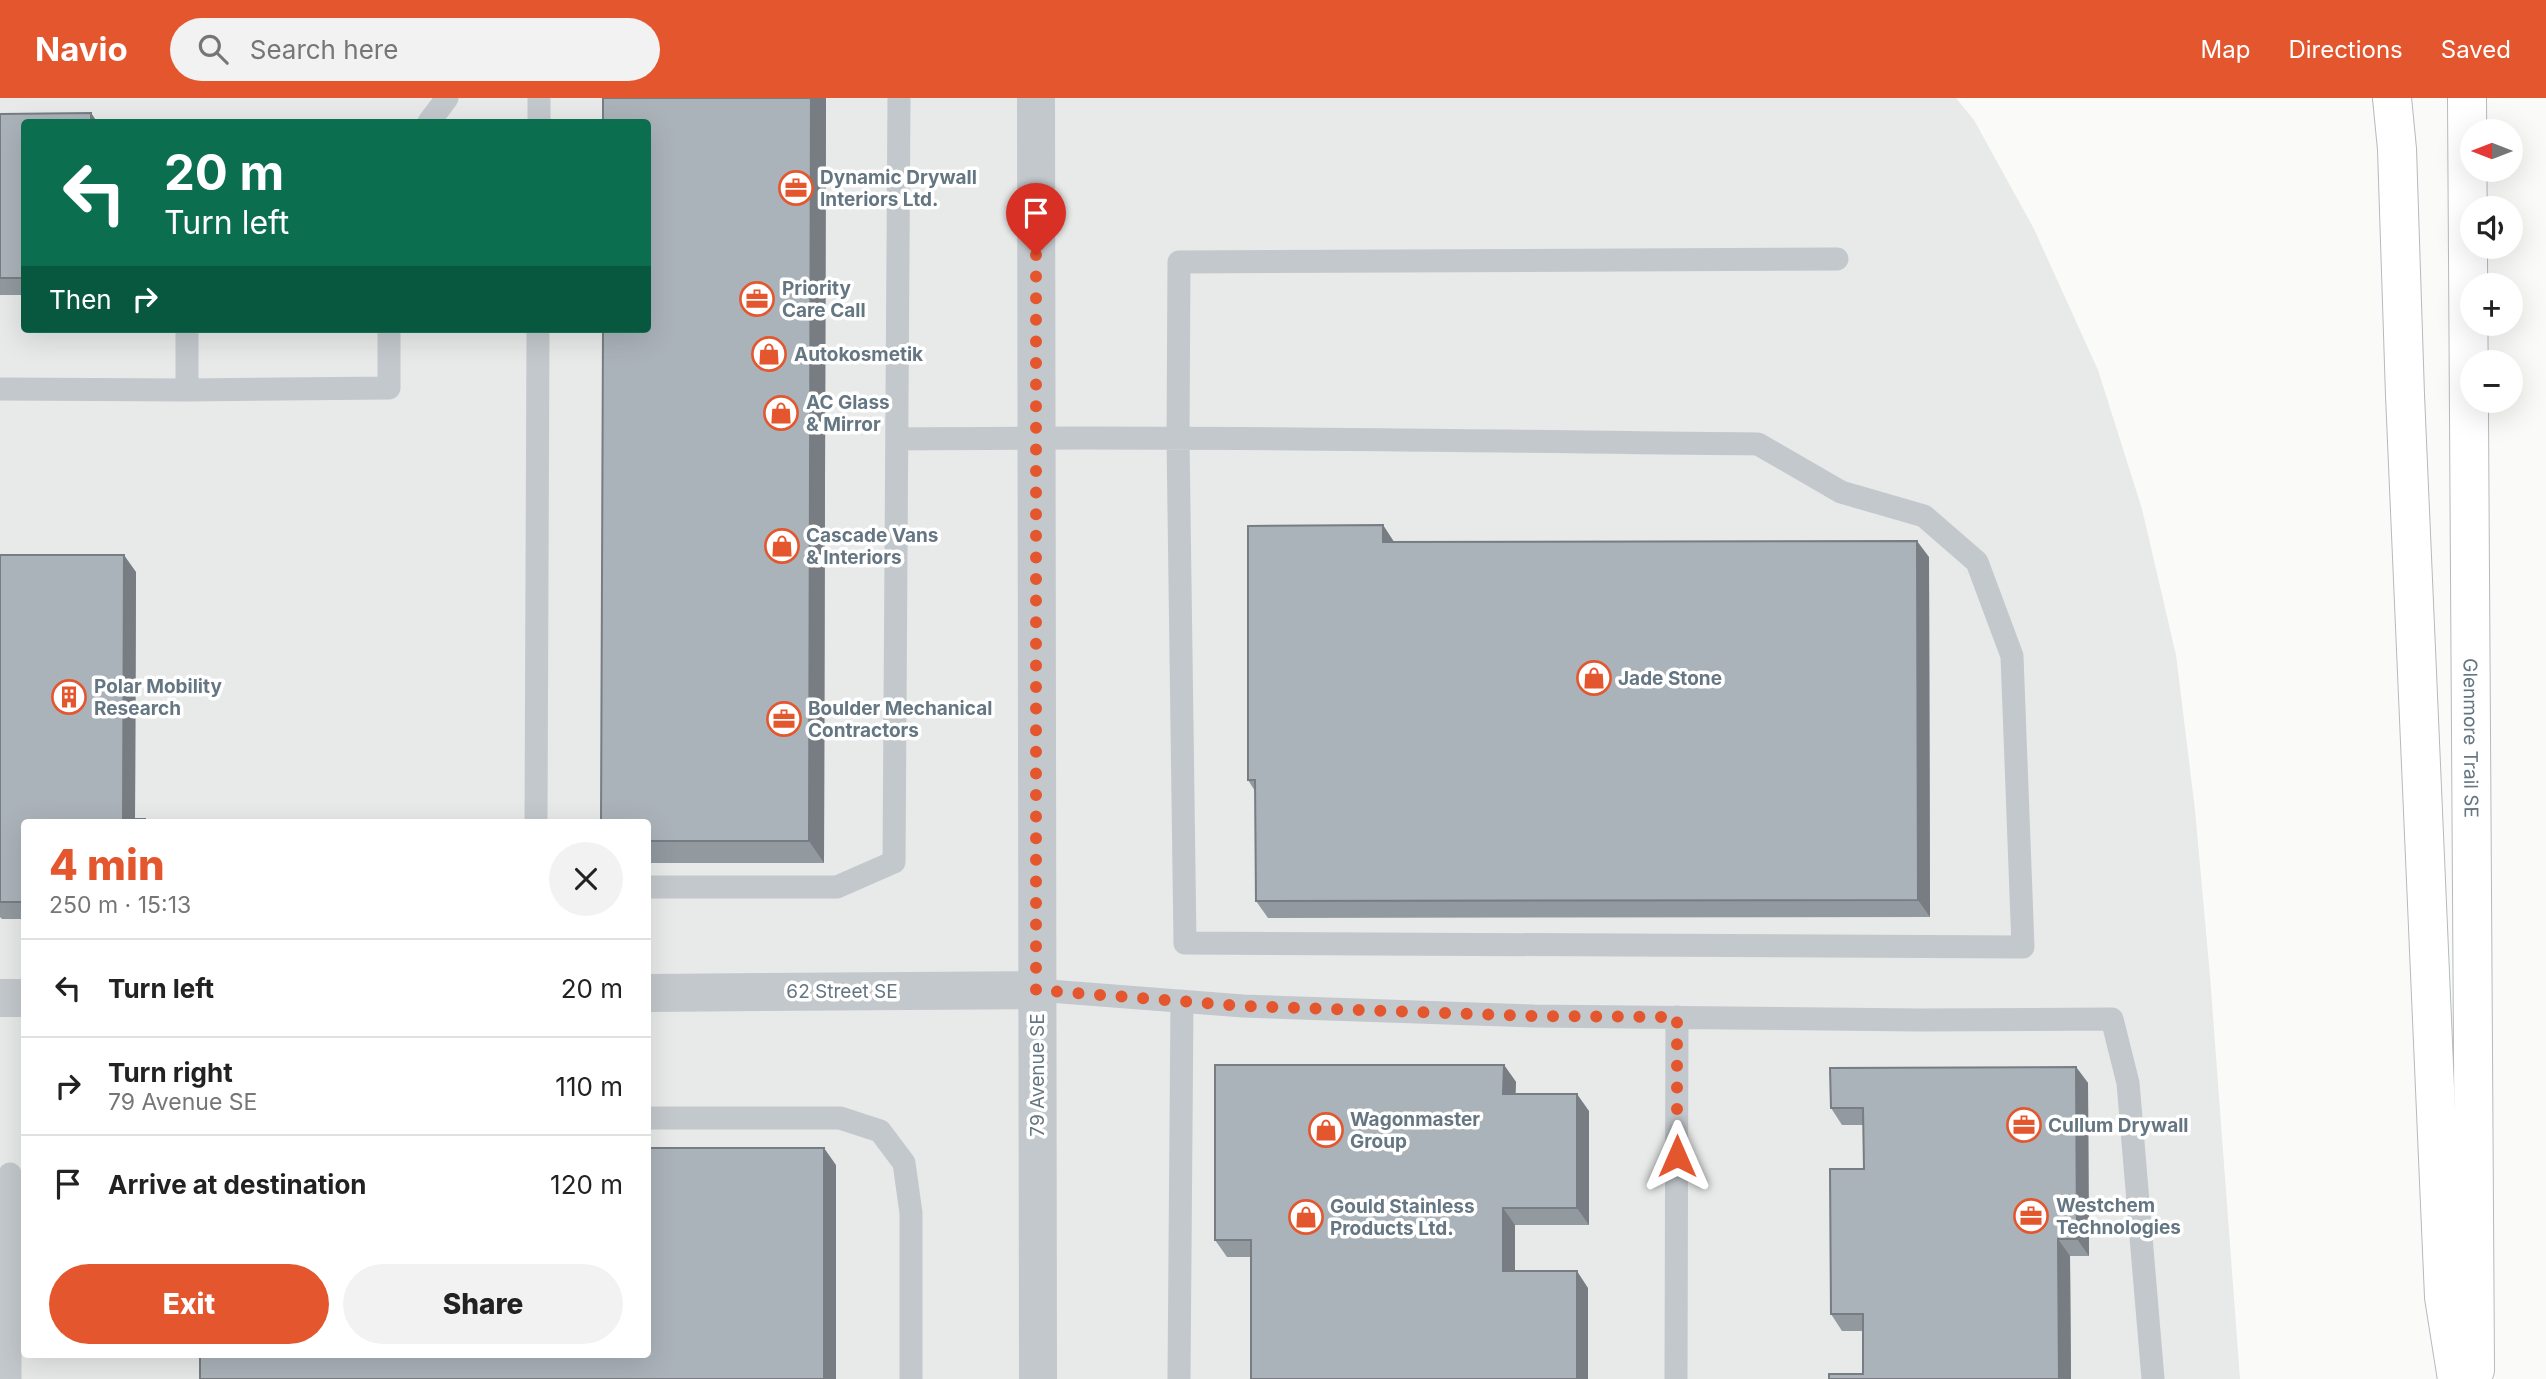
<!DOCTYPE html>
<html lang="en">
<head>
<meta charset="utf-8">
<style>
  body { margin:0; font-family:Inter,sans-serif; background:#f2f2f2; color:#222; height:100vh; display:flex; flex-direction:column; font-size:26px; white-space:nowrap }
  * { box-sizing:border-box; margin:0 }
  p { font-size:23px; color:#767676 }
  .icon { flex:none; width:38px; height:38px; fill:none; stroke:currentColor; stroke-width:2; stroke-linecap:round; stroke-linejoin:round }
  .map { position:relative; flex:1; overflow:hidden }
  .side { position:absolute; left:21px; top:721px; width:630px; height:539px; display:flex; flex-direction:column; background:#fff; border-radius:7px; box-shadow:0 7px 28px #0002 }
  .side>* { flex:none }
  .hud { position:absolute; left:21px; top:21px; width:630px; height:214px; border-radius:7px; box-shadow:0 7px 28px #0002; background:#0b6e4f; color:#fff; overflow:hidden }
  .needle { width:46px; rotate:270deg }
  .fabs { position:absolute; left:2460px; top:21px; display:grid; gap:14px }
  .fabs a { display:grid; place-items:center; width:63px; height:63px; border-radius:50%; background:#fff; box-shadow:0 7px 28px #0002; font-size:35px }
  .pin { position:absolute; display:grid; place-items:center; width:60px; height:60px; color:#fff; margin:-72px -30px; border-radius:50% 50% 50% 0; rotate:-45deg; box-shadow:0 0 7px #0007 }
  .pin .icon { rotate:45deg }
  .me { position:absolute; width:77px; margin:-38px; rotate:0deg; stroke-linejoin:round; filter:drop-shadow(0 0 5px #0008) }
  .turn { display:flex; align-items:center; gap:24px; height:147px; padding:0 28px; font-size:32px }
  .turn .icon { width:91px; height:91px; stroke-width:2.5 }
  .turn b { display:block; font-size:49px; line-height:60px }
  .then { display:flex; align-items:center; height:66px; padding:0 28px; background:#0003; gap:14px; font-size:26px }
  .round { display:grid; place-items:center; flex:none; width:74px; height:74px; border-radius:37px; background:#f2f2f2 }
  .headline { display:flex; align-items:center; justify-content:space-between; height:119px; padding:0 28px }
  h1 { font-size:42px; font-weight:800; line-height:52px; color:#e4572e }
  .cta { display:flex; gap:14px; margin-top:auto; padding:14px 28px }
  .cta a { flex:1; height:80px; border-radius:42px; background:#e4572e; color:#fff; font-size:28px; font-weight:800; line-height:80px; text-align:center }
  .cta a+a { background:#f2f2f2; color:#222 }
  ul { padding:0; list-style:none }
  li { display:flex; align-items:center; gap:21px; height:98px; padding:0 28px; border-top:2px solid #e0e0e0 }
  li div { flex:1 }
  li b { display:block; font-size:26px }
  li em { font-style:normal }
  header { display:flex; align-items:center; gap:42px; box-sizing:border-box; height:98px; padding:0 35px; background:#e4572e; color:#fff }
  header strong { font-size:33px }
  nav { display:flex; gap:38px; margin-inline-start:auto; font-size:24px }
  .search { width:490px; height:63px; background:#f2f2f2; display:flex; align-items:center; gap:18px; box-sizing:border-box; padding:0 24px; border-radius:38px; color:#767676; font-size:26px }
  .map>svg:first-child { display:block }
</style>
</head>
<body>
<header>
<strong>Navio</strong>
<div class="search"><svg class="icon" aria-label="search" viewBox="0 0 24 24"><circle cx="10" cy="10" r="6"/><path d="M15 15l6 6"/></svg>Search here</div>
<nav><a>Map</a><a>Directions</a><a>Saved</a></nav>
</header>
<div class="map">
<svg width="2546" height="1281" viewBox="0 0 2546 1281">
  <rect width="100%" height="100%" fill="#fafaf8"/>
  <!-- built -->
  <path fill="#e8e9e9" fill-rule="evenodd" d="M0,0H1956L1974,22L2034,131L2098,272L2142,411L2176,557L2195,712L2210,878L2240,1281H0ZM24,24H648V231H24ZM24,724H648V1256H24Z"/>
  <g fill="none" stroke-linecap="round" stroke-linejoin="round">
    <!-- primary casing -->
    <g stroke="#b5babe" stroke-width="40">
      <g id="primary">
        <path d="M2392,0L2397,51L2405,297L2444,1199L2457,1281"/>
        <path id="s1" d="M2467,0L2475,1272"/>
      </g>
    </g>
    <!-- lane -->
    <path stroke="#c3c8cc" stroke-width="23" d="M429,24L447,0
      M539,24V0
      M0,291L187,292V231
      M187,292L389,290V231
      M897,341C1184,338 1471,343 1758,346L1841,394L1924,418L1977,464L2012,558L2023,849L1185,845L1178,340L1179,164L1837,161
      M536,724L538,231
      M648,789H837L894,764L899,0
      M1036,892L1243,908L1534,918L1920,922L2112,921L2128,985L2153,1281
      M648,1020H840L880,1033L904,1065L911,1115V1281
      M10,1281V1076
      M1179,1281L1182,903
      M1676,1281L1677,919"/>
    <!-- street -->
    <path stroke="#c3c8cc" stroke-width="38" d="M1036,0L1038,1281
      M648,895L1036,892
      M0,900H24"/>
    <!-- primary -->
    <use href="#primary" stroke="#fff" stroke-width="38"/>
  </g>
  <!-- wall -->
  <path fill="#929a9f" d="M603,0H826L824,765H648V724Z
    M91,15L97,24H24V197H0V16Z
    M1383,427L1394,444L1929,459L1930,819L1268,820L1256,803L1255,693L1248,682Z
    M0,457L136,474L135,721H145L148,724H24V821H2L0,819Z
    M1504,967L1516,984L1515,996L1589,1013V1127H1515V1173L1588,1190V1281L1251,1159H1227L1215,1142Z
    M2076,969L2088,985L2089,1158H2070L2071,1281H1829L1863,1276V1233H1842L1831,1216L1864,1071L1863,1027H1842L1831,1010Z"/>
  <!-- shaded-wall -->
  <path fill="#777d82" d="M811,0H826L824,765L809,743Z
    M91,15L97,24H91Z
    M1383,427L1394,444H1383Z
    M1917,443L1929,459L1930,819L1918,802Z
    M124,457L136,474L135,724L123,721Z
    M1504,967L1516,984L1515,1013L1503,996Z
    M2076,969L2088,985L2089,1158L2077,1141Z
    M1577,996L1589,1013V1127L1577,1110Z
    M824,1050L836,1067V1281H824Z
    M1503,1110L1515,1127V1190L1503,1173Z
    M2058,1141L2070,1158L2071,1281H2059Z
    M1577,1173L1588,1190V1281H1577Z"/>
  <!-- building -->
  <path fill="#aab3b9" stroke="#777d82" stroke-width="2" d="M603,0H811L809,743H648V724H601L603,231H648V24H603Z
    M91,15V24H24V180H0V16Z
    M1383,427V444L1917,443L1918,802L1256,803L1255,682H1248V428Z
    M0,457H124L123,721H145V724H24V804H0Z
    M1215,967H1504L1503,996H1577V1110H1503V1173H1577V1281H1251V1142H1215Z
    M2076,969L2077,1141H2058L2059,1281H1829V1276H1863V1216H1831L1830,1071H1864L1863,1010H1831L1830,970Z
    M648,1050H824V1281H200V1256H648Z"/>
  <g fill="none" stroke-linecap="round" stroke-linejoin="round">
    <!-- route -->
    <path stroke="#e4572e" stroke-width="12" stroke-dasharray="0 21.6" d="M1036,157V892L1243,908L1534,918L1677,919V1058"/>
  </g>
  <!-- icons -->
  <defs>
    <g id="office-ring" transform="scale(1.75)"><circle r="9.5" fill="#fff" stroke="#e4572e" stroke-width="1.5"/><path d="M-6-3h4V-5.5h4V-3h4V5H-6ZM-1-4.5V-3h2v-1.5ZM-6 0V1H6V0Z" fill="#e4572e"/></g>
    <g id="shop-ring" transform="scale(1.75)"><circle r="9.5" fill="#fff" stroke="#e4572e" stroke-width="1.5"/><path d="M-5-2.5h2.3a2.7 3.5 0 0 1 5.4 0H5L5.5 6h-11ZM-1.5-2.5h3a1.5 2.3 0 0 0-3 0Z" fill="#e4572e"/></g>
    <g id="building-ring" transform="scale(1.75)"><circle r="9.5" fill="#fff" stroke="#e4572e" stroke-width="1.5"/><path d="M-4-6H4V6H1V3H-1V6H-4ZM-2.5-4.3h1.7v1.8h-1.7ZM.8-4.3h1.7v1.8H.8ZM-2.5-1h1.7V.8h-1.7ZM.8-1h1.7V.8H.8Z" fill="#e4572e"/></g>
  </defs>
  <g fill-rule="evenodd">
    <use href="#office-ring" x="796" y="90"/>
    <use href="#office-ring" x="757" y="201"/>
    <use href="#shop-ring" x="769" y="256"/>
    <use href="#shop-ring" x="781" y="315"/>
    <use href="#shop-ring" x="782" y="448"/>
    <use href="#shop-ring" x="1594" y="580"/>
    <use href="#building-ring" x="69" y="599"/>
    <use href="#office-ring" x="784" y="621"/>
    <use href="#office-ring" x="2024" y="1027"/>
    <use href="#shop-ring" x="1326" y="1032"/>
    <use href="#office-ring" x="2031" y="1118"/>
    <use href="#shop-ring" x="1306" y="1119"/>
  </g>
  <g text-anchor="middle" stroke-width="7" stroke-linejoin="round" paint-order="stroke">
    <!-- poi labels -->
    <g font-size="19" font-weight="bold" fill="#657683" stroke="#fff" text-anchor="start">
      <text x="820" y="86">Dynamic Drywall<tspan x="820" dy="22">Interiors Ltd.</tspan></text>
      <text x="782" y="197">Priority<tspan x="782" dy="22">Care Call</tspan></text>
      <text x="794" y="263">Autokosmetik</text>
      <text x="806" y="311">AC Glass<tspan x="806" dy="22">&amp; Mirror</tspan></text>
      <text x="806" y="444">Cascade Vans<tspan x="806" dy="22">&amp; Interiors</tspan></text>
      <text x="1618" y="587">Jade Stone</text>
      <text x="94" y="595">Polar Mobility<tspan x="94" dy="22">Research</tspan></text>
      <text x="808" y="617">Boulder Mechanical<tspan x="808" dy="22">Contractors</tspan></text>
      <text x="1350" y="1028">Wagonmaster<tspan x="1350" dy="22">Group</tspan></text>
      <text x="2048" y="1034">Cullum Drywall</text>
      <text x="2056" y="1114">Westchem<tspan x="2056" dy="22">Technologies</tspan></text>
      <text x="1330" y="1115">Gould Stainless<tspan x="1330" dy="22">Products Ltd.</tspan></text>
    </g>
    <!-- street labels -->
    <g font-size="19" fill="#657683" stroke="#fff">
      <text dy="7" stroke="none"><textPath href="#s1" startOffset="640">Glenmore Trail SE</textPath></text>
      <text x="842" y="900">62 Street SE</text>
      <text transform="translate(1037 977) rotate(-90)" y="7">79 Avenue SE</text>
    </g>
  </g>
</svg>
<div class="fabs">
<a><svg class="needle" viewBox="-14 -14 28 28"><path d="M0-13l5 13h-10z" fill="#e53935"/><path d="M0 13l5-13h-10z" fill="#767676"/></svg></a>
<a><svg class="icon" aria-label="sound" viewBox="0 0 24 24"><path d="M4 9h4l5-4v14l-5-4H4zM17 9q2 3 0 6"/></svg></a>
<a>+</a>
<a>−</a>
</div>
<div class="pin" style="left:1036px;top:157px;background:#d93025"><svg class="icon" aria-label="arrive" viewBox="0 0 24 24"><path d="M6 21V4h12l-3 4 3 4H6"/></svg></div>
<svg class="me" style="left:1677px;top:1058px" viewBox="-20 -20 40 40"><path d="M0-17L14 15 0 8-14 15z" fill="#e4572e" stroke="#fff" stroke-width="4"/></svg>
<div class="hud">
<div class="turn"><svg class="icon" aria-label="left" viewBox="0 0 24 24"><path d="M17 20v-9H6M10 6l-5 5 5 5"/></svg><div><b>20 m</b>Turn left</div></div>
<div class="then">Then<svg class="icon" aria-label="right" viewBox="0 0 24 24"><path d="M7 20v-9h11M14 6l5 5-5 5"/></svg></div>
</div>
<section class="side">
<div class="headline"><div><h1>4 min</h1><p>250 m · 15:13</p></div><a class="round"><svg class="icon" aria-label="close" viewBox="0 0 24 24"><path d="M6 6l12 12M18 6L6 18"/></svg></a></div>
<ul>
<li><svg class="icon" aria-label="left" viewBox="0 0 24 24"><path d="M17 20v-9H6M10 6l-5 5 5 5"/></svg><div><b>Turn left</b></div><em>20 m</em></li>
<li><svg class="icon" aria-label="right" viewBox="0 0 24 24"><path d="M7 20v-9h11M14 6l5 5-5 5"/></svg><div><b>Turn right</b><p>79 Avenue SE</p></div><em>110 m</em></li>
<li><svg class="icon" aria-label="arrive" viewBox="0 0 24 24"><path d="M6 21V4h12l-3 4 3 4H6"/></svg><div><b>Arrive at destination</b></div><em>120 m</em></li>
</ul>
<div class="cta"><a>Exit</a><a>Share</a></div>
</section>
</div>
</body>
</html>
